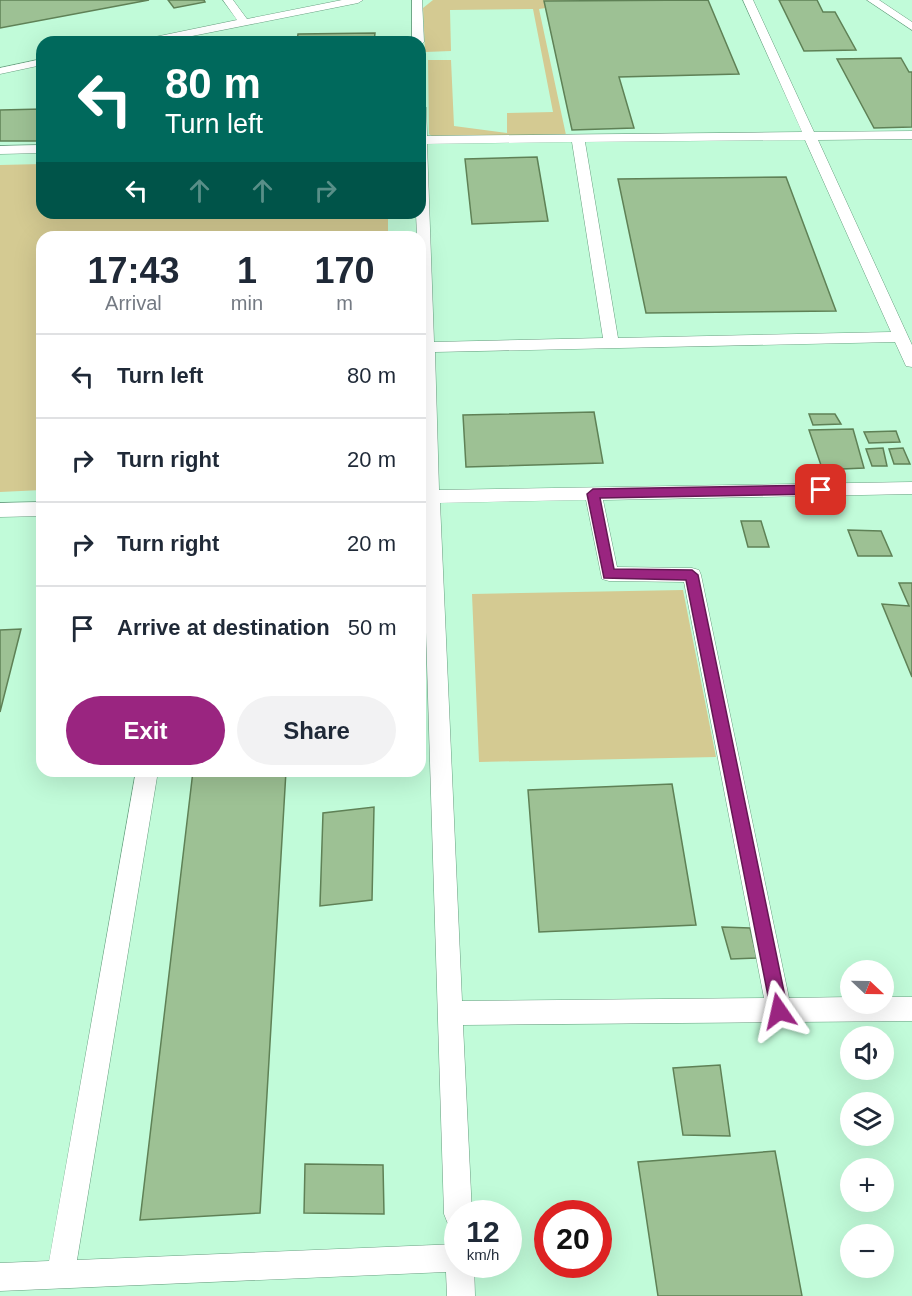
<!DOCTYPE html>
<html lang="en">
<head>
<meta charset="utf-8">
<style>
  body { margin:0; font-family:Arial,sans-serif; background:#f2f2f3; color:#1f2937; height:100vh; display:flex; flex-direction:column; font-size:22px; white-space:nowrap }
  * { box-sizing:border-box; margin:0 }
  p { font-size:20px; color:#747a83 }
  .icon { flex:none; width:33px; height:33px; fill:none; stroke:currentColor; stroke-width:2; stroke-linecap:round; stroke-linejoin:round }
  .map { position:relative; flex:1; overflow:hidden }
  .details { position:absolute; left:36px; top:231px; width:390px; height:546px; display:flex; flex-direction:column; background:#fff; border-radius:18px; box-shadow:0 6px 24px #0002 }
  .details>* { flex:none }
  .guide { position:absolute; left:36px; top:36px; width:390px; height:183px; border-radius:18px; box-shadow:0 6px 24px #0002; background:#00695c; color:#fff; overflow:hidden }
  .needle { width:39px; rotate:112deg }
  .controls { position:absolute; left:840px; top:960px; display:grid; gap:12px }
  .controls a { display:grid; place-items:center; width:54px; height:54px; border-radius:50%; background:#fff; box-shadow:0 6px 24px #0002; font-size:30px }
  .speed { position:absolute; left:444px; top:1200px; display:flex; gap:12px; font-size:30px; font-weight:700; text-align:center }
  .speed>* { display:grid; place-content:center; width:78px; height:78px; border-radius:50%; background:#fff; box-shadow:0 6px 24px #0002; line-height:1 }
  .speed small { font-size:15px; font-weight:400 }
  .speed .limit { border:9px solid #d22; background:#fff; color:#111 }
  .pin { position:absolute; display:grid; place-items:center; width:51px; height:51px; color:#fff; margin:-26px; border-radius:12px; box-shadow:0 3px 9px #0006 }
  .me { position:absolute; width:66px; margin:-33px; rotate:349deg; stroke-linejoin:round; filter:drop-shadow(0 0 4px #0008) }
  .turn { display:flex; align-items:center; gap:21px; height:126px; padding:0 30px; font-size:27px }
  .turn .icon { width:78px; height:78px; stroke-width:2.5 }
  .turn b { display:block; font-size:42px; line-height:51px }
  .lanes { display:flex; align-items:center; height:57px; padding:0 30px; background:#0003; justify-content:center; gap:30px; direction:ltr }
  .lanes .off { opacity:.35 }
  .eta { display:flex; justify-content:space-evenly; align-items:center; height:102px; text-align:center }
  .eta b { font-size:36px; font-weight:800; line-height:42px }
  .action { display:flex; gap:12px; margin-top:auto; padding:12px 30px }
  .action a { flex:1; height:69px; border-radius:36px; background:#9a2580; color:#fff; font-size:24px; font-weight:800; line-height:69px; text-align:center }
  .action a+a { background:#f2f2f3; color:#1f2937 }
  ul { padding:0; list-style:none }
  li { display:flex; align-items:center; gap:18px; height:84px; padding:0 30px; border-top:2px solid #e0e1e3 }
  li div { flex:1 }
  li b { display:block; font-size:22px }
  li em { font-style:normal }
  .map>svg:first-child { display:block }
</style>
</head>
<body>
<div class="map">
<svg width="912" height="1296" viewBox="0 0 912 1296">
  <rect width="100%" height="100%" fill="#c1fbd9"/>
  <!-- green -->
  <path fill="#d4ca92" d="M433,0H591L545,1L546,8L539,9L566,135L433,137L429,134L428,60H451L454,126L507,133V113L553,112L533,9L450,10L451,51L425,52L423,8Z
    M42,164V213H388V237H42V490L0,492V165Z
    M683,590L716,757L479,762L472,594Z"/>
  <!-- building -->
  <path fill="#9dc194" stroke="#5f8156" stroke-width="1.5" d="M0,0H149L0,28Z
    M168,0H204L205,2L174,8Z
    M708,0L739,74L619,77L634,128L572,130L544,1Z
    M779,0H817L823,12H835L856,50L804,51Z
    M375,33L374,42H297L298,34Z
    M901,58L909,72H912V127L874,128L837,59Z
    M42,109V141H0V110Z
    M537,157L548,221L472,224L465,159Z
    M786,177L836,311L646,313L618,179Z
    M594,412L603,463L466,467L463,415Z
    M809,414H835L841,424L813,425Z
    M853,429L864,468L842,469L843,477H825L809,430Z
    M896,431L900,442L869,443L864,432Z
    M883,448L887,466H872L866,449Z
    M903,448L910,464H894L889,449Z
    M741,521H761L769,547H748Z
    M848,530L881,531L892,556H858Z
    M899,583H912V677L882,604L909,606Z
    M21,629L0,712V630Z
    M193,771H286L260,1213L140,1220Z
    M672,784L696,925L539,932L528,790Z
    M374,807L372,900L320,906L323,813Z
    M722,927L750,928L757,958L731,959Z
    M720,1065L730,1136L683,1135L673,1068Z
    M775,1151L802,1296H658L638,1162Z
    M305,1164L383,1165L384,1214L304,1213Z"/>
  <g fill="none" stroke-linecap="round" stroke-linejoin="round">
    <!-- service casing -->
    <g stroke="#689f80" stroke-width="1">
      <path id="service" d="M223,0H233L247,19L342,0H363L358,3L162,42H139L145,39L237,20Z
        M412,0H422L424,42L420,45V42H412Z
        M743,0H753L814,132L912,131V139L818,140L912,345V367L906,366L895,342L435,352L439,490L912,482V494L603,500L617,567L692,568L699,570L701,575L789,998L850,997V1004H884V997H912V1021L463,1025L472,1214H458V1227L448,1224L444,1214L422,503H420V491H422L420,237H417L416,213H420V103L426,107L427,136L802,132ZM805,140L891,332L618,338L585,142ZM572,142L603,338L434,342L427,144ZM586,500L602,579L609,581L684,582L764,998L462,1001L440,503Z
        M867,0H879L912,22V30Z
        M42,59V65L0,74V68Z
        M42,145V153L0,154V146Z
        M42,502V516L0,517V503Z
        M136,771H158L77,1260L458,1244V1264H474L475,1296H447L446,1272L0,1291V1263L49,1261Z"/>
    </g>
    <!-- service -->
    <use href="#service" fill="#fff" fill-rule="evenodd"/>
  </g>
  <!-- route -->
  <path fill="#9a2580" stroke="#641853" stroke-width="1.5" d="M821,485L827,490L821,494L600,498L614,569L692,570L698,575L788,1011L785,1017L779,1019L773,1017L771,1011L686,580L604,578L587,494L593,489Z"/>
</svg>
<div class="controls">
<a><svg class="needle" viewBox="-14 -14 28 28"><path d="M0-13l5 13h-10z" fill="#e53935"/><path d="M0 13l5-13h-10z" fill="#747a83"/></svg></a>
<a><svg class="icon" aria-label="sound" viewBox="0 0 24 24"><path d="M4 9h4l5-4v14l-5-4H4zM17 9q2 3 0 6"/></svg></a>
<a><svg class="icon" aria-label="layers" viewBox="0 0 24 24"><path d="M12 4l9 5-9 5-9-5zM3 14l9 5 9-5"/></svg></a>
<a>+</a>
<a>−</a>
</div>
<div class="speed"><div>12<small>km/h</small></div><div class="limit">20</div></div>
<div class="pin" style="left:821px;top:490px;background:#d93025"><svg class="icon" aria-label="arrive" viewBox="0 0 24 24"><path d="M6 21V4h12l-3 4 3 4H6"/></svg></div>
<svg class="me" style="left:779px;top:1011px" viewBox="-20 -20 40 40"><path d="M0-17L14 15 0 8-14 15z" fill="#9a2580" stroke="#fff" stroke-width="4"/></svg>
<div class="guide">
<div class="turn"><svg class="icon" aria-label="left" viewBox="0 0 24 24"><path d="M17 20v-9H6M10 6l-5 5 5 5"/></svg><div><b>80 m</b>Turn left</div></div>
<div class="lanes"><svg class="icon" aria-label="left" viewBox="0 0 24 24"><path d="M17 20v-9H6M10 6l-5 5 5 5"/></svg><svg class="icon off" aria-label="ahead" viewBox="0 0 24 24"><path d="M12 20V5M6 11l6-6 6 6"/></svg><svg class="icon off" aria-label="ahead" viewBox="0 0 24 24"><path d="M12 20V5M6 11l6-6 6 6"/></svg><svg class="icon off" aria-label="right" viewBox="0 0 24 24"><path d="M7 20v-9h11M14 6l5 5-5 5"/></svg></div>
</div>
<section class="details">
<div class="eta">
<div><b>17:43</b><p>Arrival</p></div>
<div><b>1</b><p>min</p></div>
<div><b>170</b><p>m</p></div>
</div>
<ul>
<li><svg class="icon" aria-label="left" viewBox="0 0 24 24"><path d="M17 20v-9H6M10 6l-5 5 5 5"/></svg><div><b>Turn left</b></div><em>80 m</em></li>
<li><svg class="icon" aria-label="right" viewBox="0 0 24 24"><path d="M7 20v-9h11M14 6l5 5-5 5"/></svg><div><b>Turn right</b></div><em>20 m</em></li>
<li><svg class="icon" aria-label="right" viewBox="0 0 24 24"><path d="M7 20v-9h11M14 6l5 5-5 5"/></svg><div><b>Turn right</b></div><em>20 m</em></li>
<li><svg class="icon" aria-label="arrive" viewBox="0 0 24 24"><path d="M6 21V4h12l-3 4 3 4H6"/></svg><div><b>Arrive at destination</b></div><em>50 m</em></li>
</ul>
<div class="action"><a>Exit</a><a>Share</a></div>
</section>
</div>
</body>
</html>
